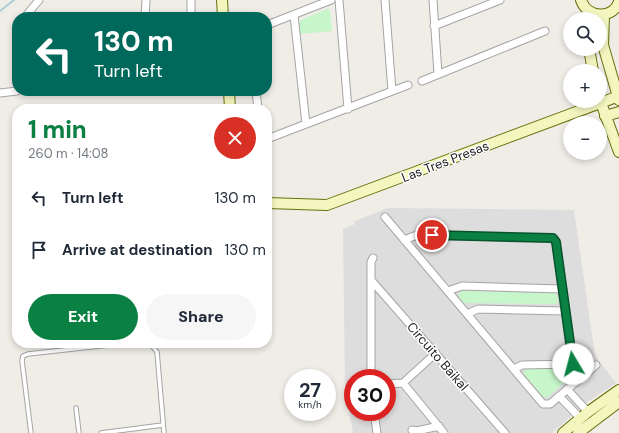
<!DOCTYPE html>
<html lang="en">
<head>
<meta charset="utf-8">
<style>
  body { margin:0; font-family:"DM Sans",sans-serif; background:#f6f6f7; color:#1f2937; height:100vh; display:flex; flex-direction:column; font-size:15px; white-space:nowrap }
  * { box-sizing:border-box; margin:0 }
  p { font-size:13px; color:#747a83 }
  .icon { flex:none; width:22px; height:22px; fill:none; stroke:currentColor; stroke-width:2; stroke-linecap:round; stroke-linejoin:round }
  .map { position:relative; flex:1; overflow:hidden }
  .drawer { position:absolute; left:12px; top:104px; width:260px; height:244px; display:flex; flex-direction:column; background:#fff; border-radius:16px; box-shadow:0 2px 6px #0003 }
  .drawer>* { flex:none }
  .top-card { position:absolute; left:12px; top:12px; width:260px; height:84px; border-radius:16px; box-shadow:0 2px 6px #0003; background:#00695c; color:#fff; overflow:hidden }
  .tools { position:absolute; left:563px; top:12px; display:grid; gap:8px }
  .tools a { display:grid; place-items:center; width:44px; height:44px; border-radius:50%; background:#fff; box-shadow:0 2px 6px #0003; font-size:20px }
  .speed { position:absolute; left:284px; top:369px; display:flex; gap:8px; font-size:20px; font-weight:700; text-align:center }
  .speed>* { display:grid; place-content:center; width:52px; height:52px; border-radius:50%; background:#fff; box-shadow:0 2px 6px #0003; line-height:1 }
  .speed small { font-size:10px; font-weight:400 }
  .speed .limit { border:6px solid #d22; background:#fff; color:#111 }
  .pin { position:absolute; display:grid; place-items:center; width:34px; height:34px; color:#fff; margin:-17px; border:2px solid #fff; border-radius:50%; box-shadow:0 1px 4px #0007 }
  .me { position:absolute; width:44px; margin:-22px; rotate:352deg; stroke-linejoin:round; filter:drop-shadow(0 0 3px #0008) }
  .turn { display:flex; align-items:center; gap:14px; height:84px; padding:0 16px; font-size:18px }
  .turn .icon { width:52px; height:52px; stroke-width:2.5 }
  .turn b { display:block; font-size:28px; line-height:34px }
  .round { display:grid; place-items:center; flex:none; width:42px; height:42px; border-radius:21px; background:#f6f6f7 }
  .overview { display:flex; align-items:center; justify-content:space-between; height:68px; padding:0 16px }
  h1 { font-size:24px; font-weight:800; line-height:30px; color:#0b8043 }
  .cta { display:flex; gap:8px; margin-top:auto; padding:8px 16px }
  .cta a { flex:1; height:46px; border-radius:24px; background:#0b8043; color:#fff; font-size:16px; font-weight:800; line-height:46px; text-align:center }
  .cta a+a { background:#f6f6f7; color:#1f2937 }
  ul { padding:0; list-style:none }
  li { display:flex; align-items:center; gap:12px; height:52px; padding:0 16px }
  li div { flex:1 }
  li b { display:block; font-size:15px }
  li em { font-style:normal }
  .map>svg:first-child { display:block }
</style>
</head>
<body>
<div class="map">
<svg width="619" height="433" viewBox="0 0 619 433">
  <rect width="100%" height="100%" fill="#f0ede7"/>
  <!-- residential -->
  <path fill="#dedddd" fill-rule="evenodd" d="M388,208L574,210L595,356L616,383L590,400L552,433H353L345,389L343,229L355,224L353,222ZM353,378H387V412H353Z"/>
  <!-- park -->
  <path fill="#c7f6cb" d="M327,9L330,10L332,31L300,34L299,23L301,20Z
    M461,291L555,293L557,296L558,302L555,304L463,303L458,295Z
    M526,368L566,369L569,378L548,397H543L523,373Z"/>
  <g fill="none" stroke-linecap="round" stroke-linejoin="round">
    <!-- stream -->
    <path stroke="#aacfda" stroke-width="2" d="M0,11L14,0"/>
    <!-- lane casing -->
    <g stroke="#a4a4a4" stroke-width="5.5">
      <path id="lane" d="M150,343L157,352L164,433
        M76,408L79,433
        M31,433L22,361L23,356L28,354L127,343
        M101,433L163,425"/>
    </g>
    <!-- street casing -->
    <g stroke="#a4a4a4" stroke-width="9">
      <path id="street" d="M191,0V17
        M339,0L348,109
        M385,0L392,91
        M433,0L438,74
        M294,15L306,124
        M25,17L39,0
        M145,17L146,0
        M267,25L331,0
        M434,26L500,0
        M17,31V34
        M422,81L545,31
        M256,91L258,109
        M0,93L17,91
        M267,139L408,85
        M385,217L543,404H550L596,365
        M404,240L417,235L553,238L556,242L573,364L577,381
        M371,280L505,433
        M448,291L462,286L562,289
        M467,314L478,309L565,311
        M514,369L522,365L573,364
        M371,378V262L373,258
        M403,383L444,433
        M387,384L403,383L436,353
        M567,389L588,412
        M559,396L580,418
        M374,412L377,433
        M412,430L417,431L439,426"/>
    </g>
    <!-- secondary casing -->
    <g stroke="#66710c" stroke-width="12">
      <path id="secondary" d="M222,0L223,17
        M581,0C587,18 612,20 619,2
        M604,15L603,45L619,100
        M589,49L593,71
        M229,91L230,109
        M600,100L619,152
        M605,116L619,112
        M267,203L327,205L619,96
        M563,433L588,412L619,390
        M578,433L619,402"/>
    </g>
    <!-- lane -->
    <use href="#lane" stroke="#fff" stroke-width="3.5"/>
    <!-- street -->
    <use href="#street" stroke="#fff" stroke-width="7"/>
    <!-- secondary -->
    <use href="#secondary" stroke="#f3f6bf" stroke-width="10"/>
  </g>
  <g fill="none" stroke-linecap="round" stroke-linejoin="round">
    <!-- route casing -->
    <g stroke="#07532c" stroke-width="10">
      <path id="route" d="M432,235L553,238L556,242L573,364"/>
    </g>
    <!-- route -->
    <use href="#route" stroke="#0b8043" stroke-width="7"/>
  </g>
  <g text-anchor="middle" stroke-width="3" stroke-linejoin="round" paint-order="stroke">
    <!-- street labels -->
    <g font-size="13" fill="#202020" stroke="#fff">
      <text transform="translate(445 161) rotate(-21)" y="5">Las Tres Presas</text>
      <text transform="translate(438 356) rotate(49)" y="5">Circuito Baikal</text>
    </g>
  </g>
</svg>
<div class="tools">
<a><svg class="icon" aria-label="search" viewBox="0 0 24 24"><circle cx="10" cy="10" r="6"/><path d="M15 15l6 6"/></svg></a>
<a>+</a>
<a>−</a>
</div>
<div class="speed"><div>27<small>km/h</small></div><div class="limit">30</div></div>
<div class="pin" style="left:432px;top:235px;background:#d93025"><svg class="icon" aria-label="arrive" viewBox="0 0 24 24"><path d="M6 21V4h12l-3 4 3 4H6"/></svg></div>
<svg class="me" style="left:573px;top:364px" viewBox="-20 -20 40 40"><circle r="19" fill="#fff"/><path d="M0-13L10 11 0 6-10 11z" fill="#0b8043"/></svg>
<div class="top-card">
<div class="turn"><svg class="icon" aria-label="left" viewBox="0 0 24 24"><path d="M17 20v-9H6M10 6l-5 5 5 5"/></svg><div><b>130 m</b>Turn left</div></div>
</div>
<section class="drawer">
<div class="overview"><div><h1>1 min</h1><p>260 m · 14:08</p></div><a class="round" style="background:#d93025;color:#fff"><svg class="icon" aria-label="close" viewBox="0 0 24 24"><path d="M6 6l12 12M18 6L6 18"/></svg></a></div>
<ul>
<li><svg class="icon" aria-label="left" viewBox="0 0 24 24"><path d="M17 20v-9H6M10 6l-5 5 5 5"/></svg><div><b>Turn left</b></div><em>130 m</em></li>
<li><svg class="icon" aria-label="arrive" viewBox="0 0 24 24"><path d="M6 21V4h12l-3 4 3 4H6"/></svg><div><b>Arrive at destination</b></div><em>130 m</em></li>
</ul>
<div class="cta"><a>Exit</a><a>Share</a></div>
</section>
</div>
</body>
</html>
